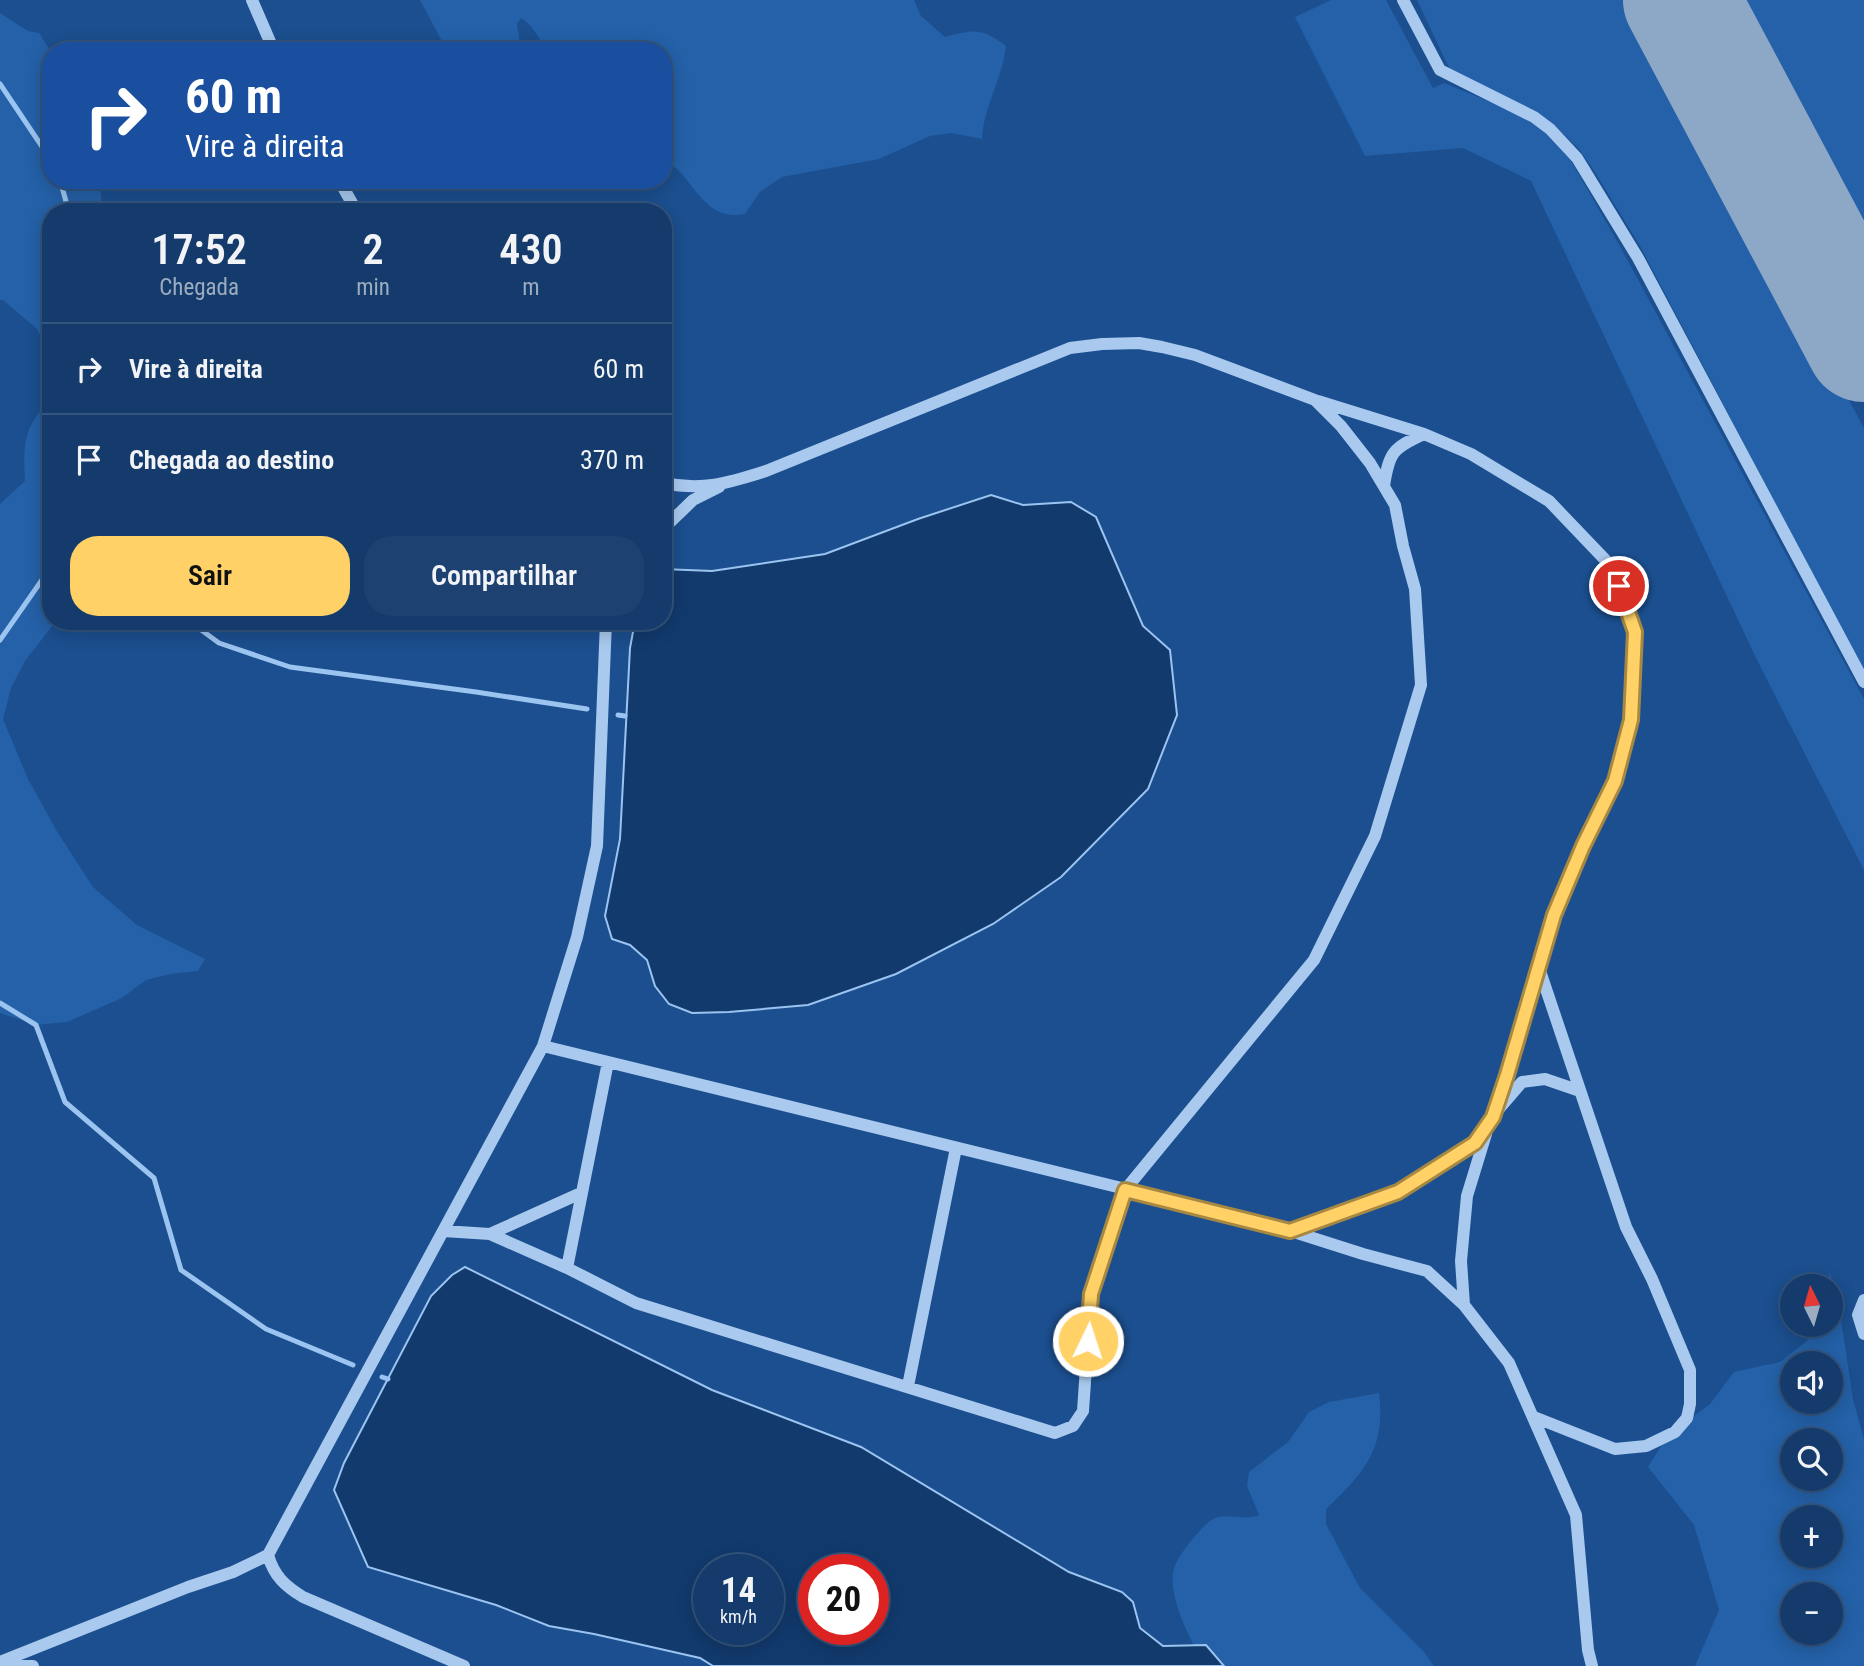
<!DOCTYPE html>
<html lang="pt">
<head>
<meta charset="utf-8">
<style>
  body { margin:0; font-family:"Roboto Condensed",sans-serif; background:#1d4271; color:#f1f3f6; height:100vh; display:flex; flex-direction:column; font-size:26px; white-space:nowrap }
  * { box-sizing:border-box; margin:0 }
  p { font-size:23px; color:#9dadc1 }
  .icon { flex:none; width:38px; height:38px; fill:none; stroke:currentColor; stroke-width:2; stroke-linecap:round; stroke-linejoin:round }
  .map { position:relative; flex:1; overflow:hidden }
  .panel { position:absolute; left:42px; top:203px; width:630px; height:427px; display:flex; flex-direction:column; background:#143b6b; border-radius:28px; box-shadow:0 4px 18px #0003,0 0 0 2px #33557e }
  .panel>* { flex:none }
  .guide { position:absolute; left:42px; top:42px; width:630px; height:147px; border-radius:28px; box-shadow:0 4px 18px #0003,0 0 0 2px #33557e; background:#1a4fa0; color:#fff; overflow:hidden }
  .needle { width:46px; rotate:355deg }
  .fabs { position:absolute; left:1780px; top:1274px; display:grid; gap:14px }
  .fabs a { display:grid; place-items:center; width:63px; height:63px; border-radius:50%; background:#143b6b; box-shadow:0 4px 18px #0003,0 0 0 2px #33557e; font-size:35px }
  .speed { position:absolute; left:693px; top:1554px; display:flex; gap:14px; font-size:35px; font-weight:700; text-align:center }
  .speed>* { display:grid; place-content:center; width:91px; height:91px; border-radius:50%; background:#143b6b; box-shadow:0 4px 18px #0003,0 0 0 2px #33557e; line-height:1 }
  .speed small { font-size:18px; font-weight:400 }
  .speed .limit { border:10px solid #d22; background:#fff; color:#111 }
  .pin { position:absolute; display:grid; place-items:center; width:60px; height:60px; color:#fff; margin:-30px; border:4px solid #fff; border-radius:50%; box-shadow:0 2px 7px #0007 }
  .me { position:absolute; width:77px; margin:-38px; rotate:4deg; stroke-linejoin:round; filter:drop-shadow(0 0 5px #0008) }
  .turn { display:flex; align-items:center; gap:24px; height:147px; padding:0 28px; font-size:32px }
  .turn .icon { width:91px; height:91px; stroke-width:2.5 }
  .turn b { display:block; font-size:49px; line-height:60px }
  .eta { display:flex; justify-content:space-evenly; align-items:center; height:119px; text-align:center }
  .eta b { font-size:42px; font-weight:600; line-height:49px }
  .primary-button { display:flex; gap:14px; margin-top:auto; padding:14px 28px }
  .primary-button a { flex:1; height:80px; border-radius:28px; background:#ffd166; color:#111; font-size:28px; font-weight:600; line-height:80px; text-align:center }
  .primary-button a+a { background:#1d4271; color:#f1f3f6 }
  ul { padding:0; list-style:none }
  li { display:flex; align-items:center; gap:21px; height:91px; padding:0 28px; border-top:2px solid #33557e }
  li div { flex:1 }
  li b { display:block; font-size:26px }
  li em { font-style:normal }
  .map>svg:first-child { display:block }
</style>
</head>
<body>
<div class="map">
<svg width="1864" height="1666" viewBox="0 0 1864 1666">
  <rect width="100%" height="100%" fill="#1b4f8f"/>
  <!-- green -->
  <path fill="#2461a8" fill-rule="evenodd" d="M420,0H914L921,16L945,37C974,30 981,27 1006,46C1002,81 984,105 982,139L952,133L930,136L879,159L782,177L760,192L745,214C711,221 699,193 680,172C675,167 669,163 663,158V51H548L531,26L521,18L517,24L521,51H450L444,45Z
    M1331,0H1386L1433,88L1444,83L1513,111L1530,121L1546,133L1571,161L1621,248L1864,699V870L1757,660L1531,181L1463,148L1365,156L1295,17Z
    M1417,0H1635L1864,428V672L1640,246L1593,169L1578,148L1554,125L1530,108L1451,72Z
    M1727,0H1864V257Z
    M0,13L28,31L39,33L51,52V180H100L102,212H51V354L37,329L3,300H0Z
    M51,401V621H56L25,661L11,688L3,719L28,779L58,833L93,887L137,925L205,959L198,971L171,974L146,980L122,998L67,1022L36,1025L0,1013V504L25,481C23,447 23,425 51,401Z
    M1830,1272L1838,1314L1840,1313L1853,1399L1864,1440V1666H1695L1719,1610L1694,1525L1648,1467L1668,1435L1710,1404L1734,1372L1780,1362L1808,1340L1816,1325H1830V1286H1827ZM1792,1363H1830V1402H1792ZM1792,1440H1830V1479H1792ZM1792,1517H1830V1556H1792ZM1792,1594H1830V1633H1792Z
    M1379,1393C1386,1449 1364,1473 1326,1509V1524L1360,1588L1424,1652L1434,1666H1205C1192,1642 1166,1596 1174,1568C1178,1557 1188,1544 1195,1536C1200,1531 1205,1524 1211,1520C1226,1511 1243,1522 1259,1515L1247,1486L1249,1472L1288,1442L1309,1412L1329,1402Z"/>
  <!-- water -->
  <path fill="#123a6d" stroke="#9cc4f0" stroke-width="2" fill-rule="evenodd" d="M991,495L1023,505L1071,502L1096,517L1143,626L1170,650L1177,715L1148,789L1061,877L993,924L896,974L808,1005L729,1012L692,1013L669,1004L655,986L647,960L630,945L612,939L605,916L620,839L630,648L635,621H663V569L712,571L825,554L918,519Z
    M465,1267L712,1390L861,1447L1069,1572L1122,1592L1133,1602L1140,1628L1163,1646L1206,1645L1224,1666H713L700,1658L594,1634L549,1626L496,1605L368,1567L334,1490L344,1463L431,1296L452,1275ZM709,1570H768V1629H709ZM814,1570H873V1629H814Z"/>
  <g fill="none" stroke-linecap="round" stroke-linejoin="round">
    <!-- stream -->
    <path stroke="#9cc4f0" stroke-width="5" d="M0,84L51,160
      M60,180L69,212
      M189,621L219,643L290,667L476,692L587,709
      M0,640L51,567
      M618,715L625,716
      M0,1003L36,1025L65,1102L154,1178L181,1270L266,1329L353,1365
      M382,1377L388,1379"/>
    <!-- runway -->
    <path stroke="#8da7c7" stroke-width="116" d="M1681,0L1864,344"/>
    <!-- minor -->
    <path stroke="#a9c9ee" stroke-width="12" d="M252,0L274,51
      M1403,0L1440,70L1534,117L1550,129L1577,158L1638,258L1864,682
      M339,180L357,212
      M1384,486C1389,452 1393,448 1424,434
      M663,529L693,500L719,487
      M543,1046L1272,1225L1363,1254L1427,1271L1464,1305L1509,1363L1576,1515L1588,1650L1592,1666
      M1497,1111L1522,1082L1545,1079L1580,1091
      M443,1231L490,1234L567,1268L636,1303L1055,1433L1073,1426L1083,1411L1091,1294L1125,1190L1314,960L1375,836L1421,685L1415,589L1403,546L1395,505L1370,463L1341,426L1315,400L1195,355L1162,347L1139,343L1102,344L1070,348L766,471C728,483 704,491 663,483
      M1290,1231L1398,1192L1475,1143L1493,1117L1507,1075L1554,915L1583,846L1615,781L1631,720L1635,677V632L1614,569L1549,501L1471,454L1424,434L1318,401
      M490,1234L581,1193
      M567,1268L608,1062
      M1864,1300L1858,1315L1864,1334
      M1464,1305L1461,1261L1467,1196L1486,1134
      M908,1386L956,1148
      M1534,1417L1615,1449L1646,1446L1675,1432L1687,1418L1690,1404V1370L1652,1279L1626,1227L1539,968
      M268,1555C274,1576 285,1586 303,1597L464,1666
      M0,1662L188,1587L233,1572L268,1555L543,1046L577,937L597,846L606,621
      M0,1665L33,1666"/>
  </g>
  <g fill="none" stroke-linecap="round" stroke-linejoin="round">
    <!-- route casing -->
    <g stroke="#a68842" stroke-width="18">
      <path id="route" d="M1088,1341L1091,1294L1125,1190L1290,1231L1398,1192L1475,1143L1493,1117L1507,1075L1554,915L1583,846L1615,781L1631,720L1635,632L1619,586"/>
    </g>
    <!-- route -->
    <use href="#route" stroke="#ffd166" stroke-width="12"/>
  </g>
</svg>
<div class="fabs">
<a><svg class="needle" viewBox="-14 -14 28 28"><path d="M0-13l5 13h-10z" fill="#e53935"/><path d="M0 13l5-13h-10z" fill="#9dadc1"/></svg></a>
<a><svg class="icon" aria-label="sound" viewBox="0 0 24 24"><path d="M4 9h4l5-4v14l-5-4H4zM17 9q2 3 0 6"/></svg></a>
<a><svg class="icon" aria-label="search" viewBox="0 0 24 24"><circle cx="10" cy="10" r="6"/><path d="M15 15l6 6"/></svg></a>
<a>+</a>
<a>−</a>
</div>
<div class="speed"><div>14<small>km/h</small></div><div class="limit">20</div></div>
<div class="pin" style="left:1619px;top:586px;background:#d93025"><svg class="icon" aria-label="arrive" viewBox="0 0 24 24"><path d="M6 21V4h12l-3 4 3 4H6"/></svg></div>
<svg class="me" style="left:1088px;top:1341px" viewBox="-20 -20 40 40"><circle r="17" fill="#ffd166" stroke="#fff" stroke-width="3"/><path d="M0-11L8 9 0 5-8 9z" fill="#fff"/></svg>
<div class="guide">
<div class="turn"><svg class="icon" aria-label="right" viewBox="0 0 24 24"><path d="M7 20v-9h11M14 6l5 5-5 5"/></svg><div><b>60 m</b>Vire à direita</div></div>
</div>
<section class="panel">
<div class="eta">
<div><b>17:52</b><p>Chegada</p></div>
<div><b>2</b><p>min</p></div>
<div><b>430</b><p>m</p></div>
</div>
<ul>
<li><svg class="icon" aria-label="right" viewBox="0 0 24 24"><path d="M7 20v-9h11M14 6l5 5-5 5"/></svg><div><b>Vire à direita</b></div><em>60 m</em></li>
<li><svg class="icon" aria-label="arrive" viewBox="0 0 24 24"><path d="M6 21V4h12l-3 4 3 4H6"/></svg><div><b>Chegada ao destino</b></div><em>370 m</em></li>
</ul>
<div class="primary-button"><a>Sair</a><a>Compartilhar</a></div>
</section>
</div>
</body>
</html>
